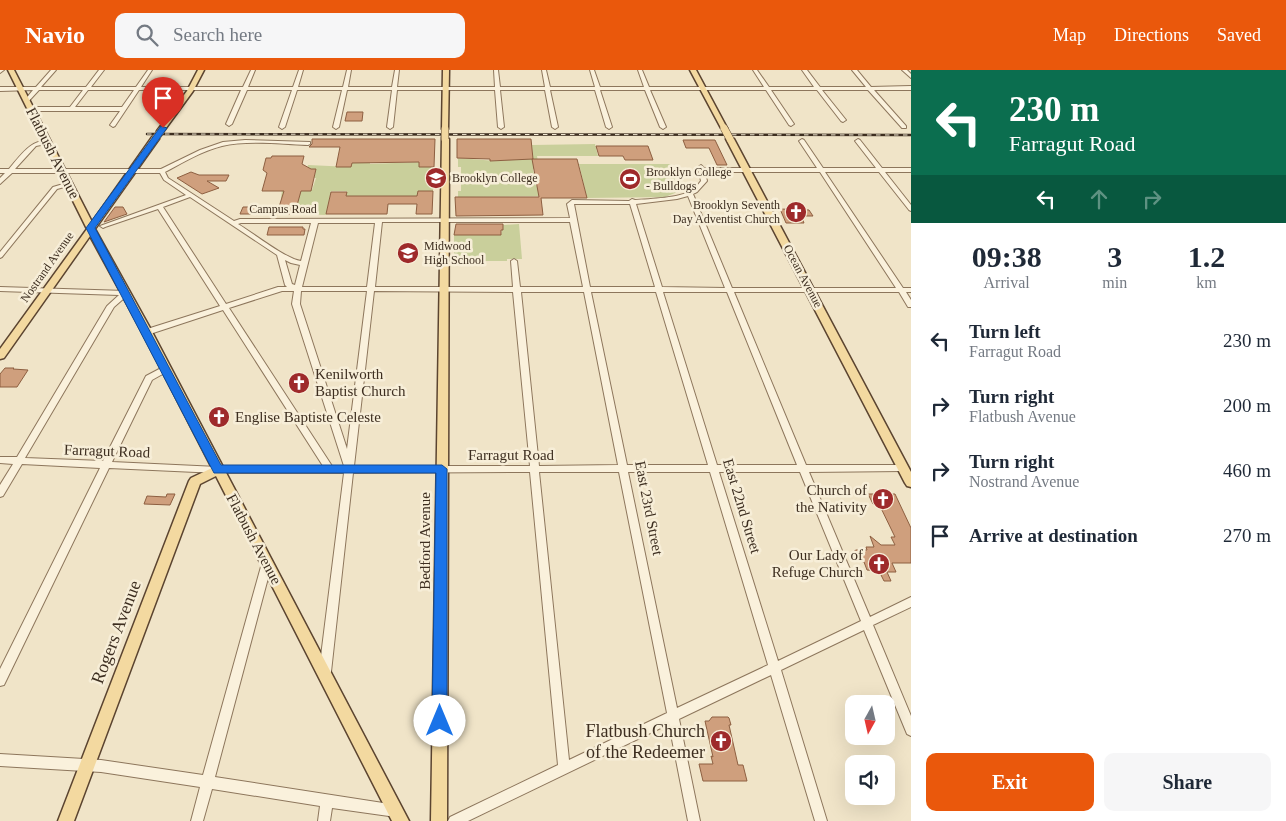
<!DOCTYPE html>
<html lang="en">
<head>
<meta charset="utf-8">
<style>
  body { margin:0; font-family:Georgia,serif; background:#f6f6f7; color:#1f2937; height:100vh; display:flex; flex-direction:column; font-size:19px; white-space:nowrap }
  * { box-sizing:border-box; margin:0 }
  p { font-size:16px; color:#747a83 }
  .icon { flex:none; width:28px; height:28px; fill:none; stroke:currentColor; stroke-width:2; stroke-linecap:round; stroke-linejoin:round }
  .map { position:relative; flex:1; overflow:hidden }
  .sheet { display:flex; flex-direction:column; background:#fff; width:375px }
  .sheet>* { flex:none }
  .guide { background:#0b6e4f; color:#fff; overflow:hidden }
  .needle { width:32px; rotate:188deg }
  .buttons { position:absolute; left:845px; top:625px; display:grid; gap:10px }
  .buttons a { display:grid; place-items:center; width:50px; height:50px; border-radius:10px; background:#fff; box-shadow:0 5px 20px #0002; font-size:25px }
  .pin { position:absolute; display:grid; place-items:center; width:42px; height:42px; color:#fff; margin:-51px -21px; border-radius:50% 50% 50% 0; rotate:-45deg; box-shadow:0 0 5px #0007 }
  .pin .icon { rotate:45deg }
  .me { position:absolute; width:55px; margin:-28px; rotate:0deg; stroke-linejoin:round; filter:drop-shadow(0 0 4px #0008) }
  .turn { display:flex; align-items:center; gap:18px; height:105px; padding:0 15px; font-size:22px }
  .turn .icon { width:65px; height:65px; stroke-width:2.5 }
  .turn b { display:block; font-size:35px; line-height:42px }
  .lanes { display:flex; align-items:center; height:48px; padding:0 15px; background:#0003; justify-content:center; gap:25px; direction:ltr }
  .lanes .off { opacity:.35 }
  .eta { display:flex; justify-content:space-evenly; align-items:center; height:85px; text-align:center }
  .eta b { font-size:30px; font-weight:600; line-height:35px }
  .button { display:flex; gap:10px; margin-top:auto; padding:10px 15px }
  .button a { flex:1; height:58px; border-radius:10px; background:#ea580c; color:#fff; font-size:20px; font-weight:600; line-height:58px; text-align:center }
  .button a+a { background:#f6f6f7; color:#1f2937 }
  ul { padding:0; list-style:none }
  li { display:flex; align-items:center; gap:15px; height:65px; padding:0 15px }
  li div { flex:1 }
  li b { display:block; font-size:19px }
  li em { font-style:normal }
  header { display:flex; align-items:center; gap:30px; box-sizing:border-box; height:70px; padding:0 25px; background:#ea580c; color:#fff }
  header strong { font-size:24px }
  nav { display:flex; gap:28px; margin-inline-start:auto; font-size:18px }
  .search { width:350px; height:45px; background:#f6f6f7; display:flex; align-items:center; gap:12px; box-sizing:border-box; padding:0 18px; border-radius:10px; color:#747a83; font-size:19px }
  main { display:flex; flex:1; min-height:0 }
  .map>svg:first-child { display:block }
</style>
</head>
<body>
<header>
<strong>Navio</strong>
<div class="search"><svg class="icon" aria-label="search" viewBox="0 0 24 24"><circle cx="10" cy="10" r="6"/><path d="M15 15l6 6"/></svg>Search here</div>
<nav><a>Map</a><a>Directions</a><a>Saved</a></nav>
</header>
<main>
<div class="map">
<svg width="911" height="751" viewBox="0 0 911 751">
  <rect width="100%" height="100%" fill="#f0e4c8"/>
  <!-- green -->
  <path fill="#c9cf9b" d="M595,74L598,86H537L539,98L533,99L536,116L542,117L543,126L458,127V121H461V97H458V88L496,91L533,88L532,75Z
    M352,92H370V94L420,92L434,97L433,121H418L417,126H346L347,121H331L326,145L295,144L299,128H281L282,120H312L316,108H314L316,100H307L308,95L351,97Z
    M579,94H670L679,119L675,123L665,127L587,128Z
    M519,154L522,189H507V191H454V165H501L503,155Z"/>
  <!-- building -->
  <path fill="#cf9f7d" stroke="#8d5f41" d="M347,42H363L362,51H345Z
    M312,69H435L434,97H419V92L352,93L351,97H336L340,77H309L312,74Z
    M457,69H531L533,89L490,91V89L457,88Z
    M683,70H715L727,95H717L709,78H686Z
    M596,76H648L653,90H625L623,86H599Z
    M272,86H304L302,94L311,99H316L311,121H301L296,139H307L305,144H240L243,137H279L284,121H262L267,103L263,100L266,88H271Z
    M532,89H577L587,128H541L543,145L456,146L455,127H539Z
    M191,102L199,105H229L226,111H207L219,118L202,124L177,108Z
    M418,121H433L432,144H416L417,134H388L387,144H326L331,122H347L346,126H417Z
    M115,137H123L127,144L104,152Z
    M780,139L809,140L813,146H801L804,153H786Z
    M456,154H503V160H501V165H454Z
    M269,157H303V159H305L304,165H267Z
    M5,298H14L13,299L28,300L17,317H0V304Z
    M167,424H175L170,435L144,434L147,426L166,427Z
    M868,424H895L911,458V493H892L896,502H887L891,511H884L879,501L867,500L864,492L854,490L851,483L856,480H867L866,477H874L870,466L881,475H895L891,467H895L879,434H873Z
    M712,647H728L729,648L731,655H729L738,695H743L747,711H703L699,694H713L711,686L713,687L705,651H709Z"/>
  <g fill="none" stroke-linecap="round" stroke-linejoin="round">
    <!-- minor casing -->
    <g stroke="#8d765c" stroke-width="2">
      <path id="minor" d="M0,0H4L0,3Z
        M51,0H56L41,17H86L99,0H104L91,17H136L148,0H152L141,17H243L251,0H255L248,17H293L299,0H303L298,17H343L347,0H351L348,17H392L395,0H399L397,17H495L494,0H498L500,17H545L542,0H546L550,17H595L590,0H594L600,17H644L638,0H642L649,17H764L753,0H757L769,17H814L802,0H807L820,17H866L852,0H857L871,17L911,16V20H874L906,56V58H902L868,20H822L846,50L843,52L841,51L817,20H771L794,54L791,56L789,55L766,20H650L666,57L663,59L660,57L645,20H600L612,57L609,59L606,57L595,20H550L558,57L555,59L552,57L545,20H500L504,57L501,59L498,57L495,20H397L393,57L390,59L387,57L392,20H347L339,57L336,59L333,57L342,20H297L285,57L282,59L279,57L292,20H247L232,54L229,56L226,54L241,20H139L115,56L113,57L110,55L120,41H31L28,39L31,37H70L83,20H39L27,33L24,31L33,20L0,21V17H36ZM88,20H134L122,37H75Z
        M902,0H907L911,4V8Z
        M802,69L804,70L823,98H876L855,71L858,69L860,70L882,98H911V102H885L911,135V141L909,140L879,102H825L903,218H911V222H906L911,230V237H908L899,222H734L806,395H903L906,396L907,398L906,400L903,401L809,402L870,547L911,527V537L873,555L911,646V666L907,664L864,560L781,600L827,751H815L771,605L679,649L700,751H688L669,654L468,751H448L450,747L558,695L530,402L353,403L331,602L329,606L325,607L321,606L319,602L344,403H218L109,398L4,615L0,616V599L100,398L22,394L3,426L0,427V415L13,394L0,393V387H17L107,236L119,225L0,221V217L126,221L130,223L114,237L25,388L103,391L146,306L165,296L168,297L169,299L168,301L152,310L112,392L218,397L323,396L223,240L150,264H144L143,262L144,260L220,236L158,139L105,157L103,158L100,156L186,125L164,110L160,103H12L0,114V108L5,103H0V99H9C19,88 33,65 51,73L36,76L15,99H161L200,80L223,72L245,70L310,72V74L308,75C283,74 246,70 222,76C202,81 184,92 165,102L168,108L234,151L240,149L570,148L567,134L572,130L629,131L632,129L635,130C650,129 680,128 693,120C696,118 699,113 701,111L698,97L701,95L704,98H817L799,71ZM705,102H820L896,218H732L693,124L697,122L707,111ZM688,126L725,218L662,217L636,134L677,129ZM190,127L277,185L285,215L287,217H278L226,234L163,137ZM574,134H630L655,217H590ZM382,152H570L583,217H520L517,191L514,189L511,191L513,217H375ZM241,153H311L301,191C286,189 253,163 238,154ZM318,153H375L367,217H302ZM285,190L291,193L300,195L295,215L292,214ZM282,221H294L292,234L344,396H332L229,238ZM301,221H367L347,379L300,234ZM374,221L513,222L530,396H354ZM521,222H584L618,395L539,396ZM591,222H656L708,395H627ZM663,222H727L797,395H717ZM539,402H619L667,643L569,690ZM628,402H710L768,595L677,638ZM719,402H800L861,551L778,591Z
        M70,112L72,113V115L57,119L2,187L0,188V182L53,117Z
        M267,489L271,490L272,493L215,707L396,735L400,737L402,741L400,745L396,747L332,738L330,751H318L320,736L212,719L203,751H191L200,717L101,702L0,696V684L101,690L203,705L262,493L263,490Z"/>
    </g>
    <!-- major casing -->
    <g stroke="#5b4430" stroke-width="3">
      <path id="major" d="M8,0H14L92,152L152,67L159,69L95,159L150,258L409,751H392L216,406L200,414L74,751H58L189,411L191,408L212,398L140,258L90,166L4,288L0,289V279L87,159Z
        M198,0H204L193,21L163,62H159L157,61L187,21Z
        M443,0H449L448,59L445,61L442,59Z
        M690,0H696L727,58L726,59L721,58Z
        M442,67L449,69L447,751H431Z
        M727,67L734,69L911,402V417L907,416L905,413L726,69Z"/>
    </g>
    <!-- minor -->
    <use href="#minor" fill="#faf1dc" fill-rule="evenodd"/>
    <!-- major -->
    <use href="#major" fill="#f3d9a0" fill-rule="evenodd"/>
    <!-- rail casing -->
    <g stroke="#3d2e20" stroke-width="2.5">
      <path id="rail" d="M147,64L911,65"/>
    </g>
    <!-- rail -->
    <use href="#rail" stroke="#f7eed8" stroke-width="1" stroke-dasharray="4.5" stroke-linecap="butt"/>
    <!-- major-bridge casing -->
    <g stroke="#5b4430" stroke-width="8" stroke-linecap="butt">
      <path id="major-bridge" d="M724,58L730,69
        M445,59V69
        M155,69L161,61"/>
    </g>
    <!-- major-bridge -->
    <use href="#major-bridge" stroke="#f3d9a0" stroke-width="7"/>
  </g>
  <!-- route -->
  <path fill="#1a73e8" stroke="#114b97" d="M161,56L167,58L95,158L221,395H442L447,399V651L445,656L440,658L434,656L432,651L436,403H214L86,158Z"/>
  <!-- icons -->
  <defs>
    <g id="university-disc" transform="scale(1.125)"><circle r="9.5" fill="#9e2a2b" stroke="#f7eed8"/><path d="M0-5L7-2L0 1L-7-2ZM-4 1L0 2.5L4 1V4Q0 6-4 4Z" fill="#fff"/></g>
    <g id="stadium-disc" transform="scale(1.125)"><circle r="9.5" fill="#9e2a2b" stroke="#f7eed8"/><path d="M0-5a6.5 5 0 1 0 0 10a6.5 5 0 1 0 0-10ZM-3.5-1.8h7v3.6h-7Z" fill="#fff"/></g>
    <g id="church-disc" transform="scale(1.125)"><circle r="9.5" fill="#9e2a2b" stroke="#f7eed8"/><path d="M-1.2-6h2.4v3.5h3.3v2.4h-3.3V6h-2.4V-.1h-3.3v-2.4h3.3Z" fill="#fff"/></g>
    <g id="school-disc" transform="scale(1.125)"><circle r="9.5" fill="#9e2a2b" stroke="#f7eed8"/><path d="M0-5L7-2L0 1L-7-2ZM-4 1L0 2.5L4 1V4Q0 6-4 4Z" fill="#fff"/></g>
  </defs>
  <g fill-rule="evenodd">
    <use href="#university-disc" x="436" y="108"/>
    <use href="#stadium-disc" x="630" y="109"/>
    <use href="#church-disc" x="796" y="142"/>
    <use href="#school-disc" x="408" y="183"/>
    <use href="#church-disc" x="299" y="313"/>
    <use href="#church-disc" x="219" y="347"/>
    <use href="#church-disc" x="883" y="429"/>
    <use href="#church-disc" x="879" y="494"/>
    <use href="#church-disc" x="721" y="671"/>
  </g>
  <g text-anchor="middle" stroke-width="5" stroke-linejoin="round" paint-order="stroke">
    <!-- far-poi labels -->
    <g font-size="12" fill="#3d2e20" stroke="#f7eed8" text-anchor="start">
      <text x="646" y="106">Brooklyn College<tspan x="646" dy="14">- Bulldogs</tspan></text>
      <text x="452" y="112">Brooklyn College</text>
      <text x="780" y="139" text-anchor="end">Brooklyn Seventh<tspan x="780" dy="14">Day Adventist Church</tspan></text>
      <text x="424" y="180">Midwood<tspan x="424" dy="14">High School</tspan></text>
    </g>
    <!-- far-street labels -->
    <g font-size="12" fill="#3d2e20" stroke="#f7eed8">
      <text x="283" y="143">Campus Road</text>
      <text transform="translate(47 197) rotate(-55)" y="4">Nostrand Avenue</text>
      <text transform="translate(803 206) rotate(62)" y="4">Ocean Avenue</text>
    </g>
    <!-- street labels -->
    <g font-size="15" fill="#3d2e20" stroke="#f7eed8">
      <text transform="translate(53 83) rotate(63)" y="5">Flatbush Avenue</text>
      <text transform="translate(107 381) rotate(2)" y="5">Farragut Road</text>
      <text x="511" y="390">Farragut Road</text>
      <text transform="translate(742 436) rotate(73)" y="5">East 22nd Street</text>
      <text transform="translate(649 438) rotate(79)" y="5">East 23rd Street</text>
      <text transform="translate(254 469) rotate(62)" y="5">Flatbush Avenue</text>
      <text transform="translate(425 471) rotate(-90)" y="5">Bedford Avenue</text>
    </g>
    <!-- poi labels -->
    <g font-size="15" fill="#3d2e20" stroke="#f7eed8" text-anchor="start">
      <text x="315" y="309">Kenilworth<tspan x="315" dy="17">Baptist Church</tspan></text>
      <text x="235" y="352">Englise Baptiste Celeste</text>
      <text x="867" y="425" text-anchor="end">Church of<tspan x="867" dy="17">the Nativity</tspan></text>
      <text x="863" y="490" text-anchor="end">Our Lady of<tspan x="863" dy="17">Refuge Church</tspan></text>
    </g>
    <!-- near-street labels -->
    <g font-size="18" fill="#3d2e20" stroke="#f7eed8">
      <text transform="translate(116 562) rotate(-69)" y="6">Rogers Avenue</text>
    </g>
    <!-- near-poi labels -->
    <g font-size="18" fill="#3d2e20" stroke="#f7eed8" text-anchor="end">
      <text x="705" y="667">Flatbush Church<tspan x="705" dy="21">of the Redeemer</tspan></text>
    </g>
  </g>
</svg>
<div class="buttons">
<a><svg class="needle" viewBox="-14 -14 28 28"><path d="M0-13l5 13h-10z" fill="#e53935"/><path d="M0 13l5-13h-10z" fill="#747a83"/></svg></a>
<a><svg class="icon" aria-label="sound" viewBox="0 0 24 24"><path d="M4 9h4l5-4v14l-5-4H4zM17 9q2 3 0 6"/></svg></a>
</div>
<div class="pin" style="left:163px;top:58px;background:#d93025"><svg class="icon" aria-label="arrive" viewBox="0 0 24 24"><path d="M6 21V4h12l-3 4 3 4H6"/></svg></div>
<svg class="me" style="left:440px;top:651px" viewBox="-20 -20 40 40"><circle r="19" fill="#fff"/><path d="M0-13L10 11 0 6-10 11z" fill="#1a73e8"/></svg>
</div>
<section class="sheet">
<div class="guide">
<div class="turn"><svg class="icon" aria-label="left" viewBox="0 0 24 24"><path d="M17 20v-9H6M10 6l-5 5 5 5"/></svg><div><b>230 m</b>Farragut Road</div></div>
<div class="lanes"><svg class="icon" aria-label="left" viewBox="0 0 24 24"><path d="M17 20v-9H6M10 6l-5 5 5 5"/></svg><svg class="icon off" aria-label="ahead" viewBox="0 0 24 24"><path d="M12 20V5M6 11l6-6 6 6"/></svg><svg class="icon off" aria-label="right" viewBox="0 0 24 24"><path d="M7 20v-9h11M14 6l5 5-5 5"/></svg></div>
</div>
<div class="eta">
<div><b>09:38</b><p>Arrival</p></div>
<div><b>3</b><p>min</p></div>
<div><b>1.2</b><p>km</p></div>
</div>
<ul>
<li><svg class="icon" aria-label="left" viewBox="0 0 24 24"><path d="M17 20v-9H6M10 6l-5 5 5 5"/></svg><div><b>Turn left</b><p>Farragut Road</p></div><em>230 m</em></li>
<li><svg class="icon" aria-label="right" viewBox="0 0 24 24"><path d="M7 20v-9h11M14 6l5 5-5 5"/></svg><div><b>Turn right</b><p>Flatbush Avenue</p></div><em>200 m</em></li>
<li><svg class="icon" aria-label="right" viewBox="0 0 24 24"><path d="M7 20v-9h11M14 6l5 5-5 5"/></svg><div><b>Turn right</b><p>Nostrand Avenue</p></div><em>460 m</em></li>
<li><svg class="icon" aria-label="arrive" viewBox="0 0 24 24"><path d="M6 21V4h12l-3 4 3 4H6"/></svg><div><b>Arrive at destination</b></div><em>270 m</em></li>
</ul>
<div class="button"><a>Exit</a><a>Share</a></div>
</section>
</main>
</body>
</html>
